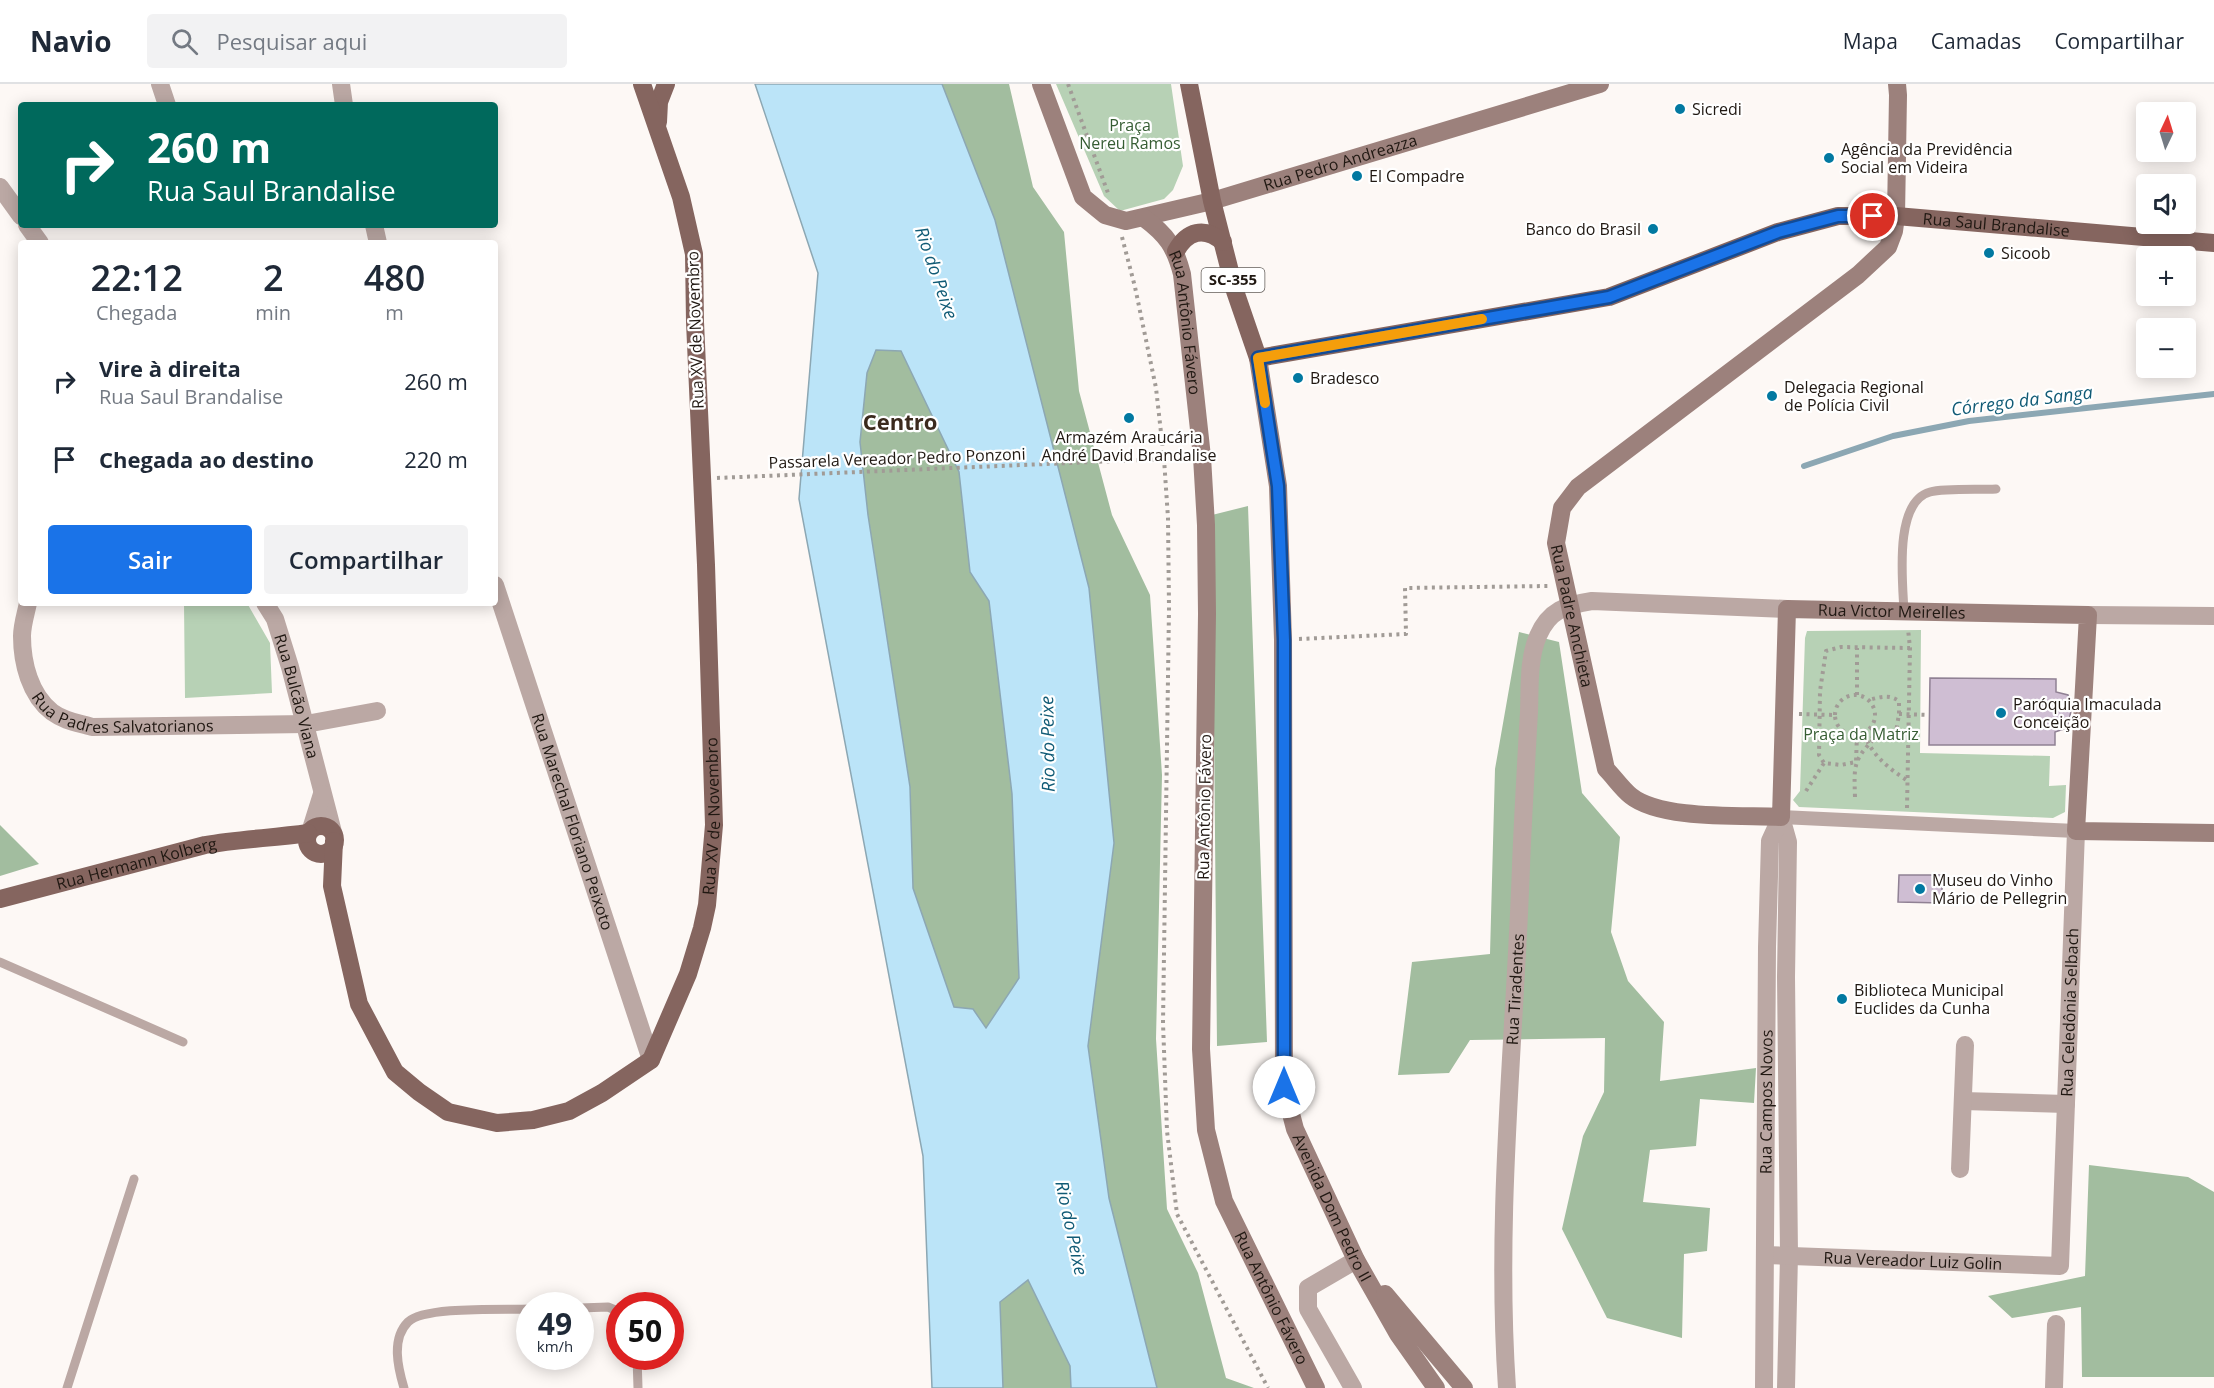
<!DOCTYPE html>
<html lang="pt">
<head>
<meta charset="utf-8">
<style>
  body { margin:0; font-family:"Open Sans",sans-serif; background:#f2f2f3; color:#1f2937; height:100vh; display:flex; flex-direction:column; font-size:22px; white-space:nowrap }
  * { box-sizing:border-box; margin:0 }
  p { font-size:20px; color:#747a83 }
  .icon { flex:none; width:33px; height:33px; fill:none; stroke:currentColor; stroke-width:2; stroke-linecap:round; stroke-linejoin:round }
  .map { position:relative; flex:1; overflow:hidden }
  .details { position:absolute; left:18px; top:156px; width:480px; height:366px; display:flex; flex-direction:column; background:#fff; border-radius:6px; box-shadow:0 3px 15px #0003 }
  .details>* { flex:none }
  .top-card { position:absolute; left:18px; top:18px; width:480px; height:126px; border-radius:6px; box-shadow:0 3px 15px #0003; background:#00695c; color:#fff; overflow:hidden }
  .needle { width:39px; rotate:4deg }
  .controls { position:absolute; left:2136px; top:18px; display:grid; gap:12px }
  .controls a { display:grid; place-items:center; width:60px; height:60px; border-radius:6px; background:#fff; box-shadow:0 3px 15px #0003; font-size:30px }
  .speed { position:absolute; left:516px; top:1208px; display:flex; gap:12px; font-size:30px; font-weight:700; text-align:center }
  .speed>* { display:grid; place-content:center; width:78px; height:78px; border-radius:50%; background:#fff; box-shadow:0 3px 15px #0003; line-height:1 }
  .speed small { font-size:15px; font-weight:400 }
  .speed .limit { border:9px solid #d22; background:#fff; color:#111 }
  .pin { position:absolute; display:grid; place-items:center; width:51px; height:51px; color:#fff; margin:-26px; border:3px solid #fff; border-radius:50%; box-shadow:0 2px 6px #0007 }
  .me { position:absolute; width:66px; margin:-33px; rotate:0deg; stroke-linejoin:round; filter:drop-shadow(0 0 4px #0008) }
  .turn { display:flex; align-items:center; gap:21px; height:126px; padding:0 30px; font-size:27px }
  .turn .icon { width:78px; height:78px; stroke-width:2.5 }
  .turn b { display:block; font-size:42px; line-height:51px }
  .eta { display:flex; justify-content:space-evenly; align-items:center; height:102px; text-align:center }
  .eta b { font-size:36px; font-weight:600; line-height:42px }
  .button { display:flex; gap:12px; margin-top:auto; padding:12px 30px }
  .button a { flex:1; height:69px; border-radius:6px; background:#1a73e8; color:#fff; font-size:24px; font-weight:600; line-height:69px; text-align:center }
  .button a+a { background:#f2f2f3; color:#1f2937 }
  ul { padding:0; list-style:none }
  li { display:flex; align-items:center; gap:18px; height:78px; padding:0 30px }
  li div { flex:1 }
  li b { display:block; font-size:22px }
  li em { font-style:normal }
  header { display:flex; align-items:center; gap:36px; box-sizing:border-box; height:84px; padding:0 30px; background:#fff; border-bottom:2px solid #e0e1e3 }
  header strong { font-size:28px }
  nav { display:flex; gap:33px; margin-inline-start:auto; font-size:21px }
  .search { width:420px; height:54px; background:#f2f2f3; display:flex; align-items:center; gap:15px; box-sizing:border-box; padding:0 21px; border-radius:6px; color:#747a83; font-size:22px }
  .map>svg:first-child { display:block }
</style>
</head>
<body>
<header>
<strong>Navio</strong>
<div class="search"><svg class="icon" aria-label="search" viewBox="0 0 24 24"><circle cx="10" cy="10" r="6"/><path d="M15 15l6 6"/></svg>Pesquisar aqui</div>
<nav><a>Mapa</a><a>Camadas</a><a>Compartilhar</a></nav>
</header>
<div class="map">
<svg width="2214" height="1304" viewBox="0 0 2214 1304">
  <rect width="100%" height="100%" fill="#fdf8f5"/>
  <!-- green -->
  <path fill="#b7d1b5" d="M1056,0H1171L1183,82L1173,106L1164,115L1120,127L1104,112Z
    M197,519H247L270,559L272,609L185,614L184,520Z
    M1921,546L1920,669L2050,672L2049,702L2066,701L2065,728L2053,734L1799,723L1793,716L1800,707L1805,554L1807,547Z"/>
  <!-- forest -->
  <path fill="#a2bd9f" d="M942,0H1009L1033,103L1064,148L1079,307L1112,431L1150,511L1162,691L1156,955L1167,1125L1198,1189L1226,1294L1254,1304H1157L1109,1114L1088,962L1114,759L995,136Z
    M876,265L901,267L959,388L970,488L989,517L1012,710L1019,895L986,944L954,923L913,804L910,703L868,431L860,358L867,289Z
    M1248,422L1267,958L1217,962L1212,431Z
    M1519,548L1559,558L1582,709L1620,753L1611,848L1628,897L1664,938L1660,997L1756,984L1754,1019L1700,1015L1696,1062L1650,1066L1643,1118L1710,1124L1707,1167L1684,1170L1682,1254L1607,1234L1562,1145L1583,1052L1604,1008L1605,954L1470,956L1449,989L1398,991L1412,878L1490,870L1495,685Z
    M0,741L39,780L0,792Z
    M2089,1081L2188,1093L2214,1108V1293H2082L2081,1223L2012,1234L1988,1212L2085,1192Z
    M1028,1196L1070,1282L1071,1304H1003L1000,1218Z"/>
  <!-- water -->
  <path fill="#bbe4f8" stroke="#8ca7b3" stroke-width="1.5" fill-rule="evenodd" d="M755,0H942L995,136L1089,504L1114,759L1088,962L1109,1114L1157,1304H1071L1070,1282L1028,1196L1000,1218L1003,1304H932L923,1072L799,415L818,189ZM876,266L901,267L959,388L970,488L989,517L1012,710L1019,894L986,944L973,925L954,923L913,804L910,703L868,431L860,358L867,289Z"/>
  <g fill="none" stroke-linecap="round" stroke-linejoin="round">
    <!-- stream -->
    <path stroke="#8ca7b3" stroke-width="6" d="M1804,382L1893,352L1969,337L2214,310"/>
  </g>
  <!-- building -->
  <path fill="#cfbed3" stroke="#908194" stroke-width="1.5" d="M1930,594L2056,595V608L2068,611L2072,623L2067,644L2055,648V661H1929Z
    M1899,791H1942V819L1898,818Z"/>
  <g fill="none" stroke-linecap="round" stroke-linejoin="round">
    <!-- path -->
    <path stroke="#a19b96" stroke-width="4" stroke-dasharray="3 4.5" stroke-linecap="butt" d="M1068,0L1108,109
      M1122,153L1135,203L1156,304L1164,375L1168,434L1169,524L1163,939L1167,1047L1177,1130L1268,1304
      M717,394L1187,374
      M1299,555L1406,550L1405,504L1548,502
      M1857,611V564
      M1835 631a20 20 0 1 1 40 0a20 20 0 1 1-40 0Z
      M1799,630L1835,631
      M1899,630L1929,631
      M1864,649C1876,655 1884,655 1896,648L1899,630V617C1889,610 1880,613 1869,616
      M1864,650C1872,671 1889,685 1908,697
      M1857,651L1856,678L1841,681L1824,679L1819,671L1820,607L1826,567L1841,563L1910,564
      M1806,707L1824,679
      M1855,713C1854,682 1853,676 1875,654
      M1907,724L1910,564L1908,545"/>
    <!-- service -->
    <path stroke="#bba8a4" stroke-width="9" d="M1904,528C1903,500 1893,418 1930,408C1945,404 1979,406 1996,405
      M0,878L183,958
      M580,1224L608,1223L620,1228
      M637,1272L638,1304
      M67,1304L134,1095
      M404,1304C398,1284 391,1255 408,1238C424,1222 504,1226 530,1225"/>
    <!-- pedestrian -->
    <path stroke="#bba8a4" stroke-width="14" d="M1781,733L2076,747"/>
    <!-- minor -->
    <g stroke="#bba8a4" stroke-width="18">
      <path d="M160,0L167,21"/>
      <path d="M341,0L344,21"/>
      <path d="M374,141L378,159"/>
      <path id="s1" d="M495,501L651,976"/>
      <path d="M2088,531L2214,532"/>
      <path d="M306,640L377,627"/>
      <path d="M1781,733L1788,758L1786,893L1789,1171L1786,1304"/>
      <path d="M1963,1017L2066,1020"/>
      <path d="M1960,1085L1965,961"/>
      <path id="s2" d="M1765,1171L2060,1182L2076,747"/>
      <path d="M1353,1304L1308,1225V1204L1356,1176"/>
      <path id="s3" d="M1507,1304C1495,1130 1515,956 1521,782C1523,731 1526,680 1529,628C1530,604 1528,575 1538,552C1549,526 1566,521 1592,517L1787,525"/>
      <path id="s4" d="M1764,1304L1767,863L1770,757L1781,733"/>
      <path d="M2054,1304L2056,1240"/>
    </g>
    <!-- tertiary -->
    <g stroke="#bba8a4" stroke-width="18">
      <path d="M0,103L21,132"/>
      <path d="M27,141L40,159"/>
      <path id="s5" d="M28,519C26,529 22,541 22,552C22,579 30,611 52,628C64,637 79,639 92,643L306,640"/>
      <path id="s6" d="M265,519L275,535L290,583L334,752"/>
      <path d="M311,745L322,710"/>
    </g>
    <!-- secondary -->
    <g stroke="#9c817c" stroke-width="18">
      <path id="s7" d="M1041,0L1083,113L1105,131L1126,137L1212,117L1600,0"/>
      <path id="s8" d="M1897,0L1898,11L1896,132L1894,147L1888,163L1858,191L1578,403L1562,424L1556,459L1606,685C1614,693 1622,705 1631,712C1661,736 1742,731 1781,733L1787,525L2088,531L2076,747L2214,749"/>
      <path id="s9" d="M1144,134C1167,151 1175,163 1182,190L1202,373L1206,441L1207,530L1201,965L1206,1046L1224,1117L1316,1304"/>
      <path id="s10" d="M1258,274L1278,402L1283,556L1284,1003L1295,1045L1356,1176L1398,1250L1436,1304"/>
      <path d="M1385,1210L1464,1304"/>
    </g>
    <!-- primary -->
    <g stroke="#85655f" stroke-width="18">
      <path id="s11" d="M1189,0L1212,117L1235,207L1258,274L1609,213L1778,148L1838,132H1896L2214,159"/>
      <path d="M658,38L659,18L666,0"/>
      <path d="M1176,167C1187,147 1204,142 1223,158"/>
      <circle cx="321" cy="756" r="14"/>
      <path id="s12" d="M334,757L332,802L359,920L395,988L419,1008L448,1028L497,1039L533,1036L569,1027L602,1009L651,976L688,890L702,844L707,821L714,741L706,481L695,238L694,170L681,113L642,0"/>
      <path id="s13" d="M0,815L205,761C240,755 274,754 308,749"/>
    </g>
  </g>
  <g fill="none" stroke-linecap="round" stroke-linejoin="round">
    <!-- route casing -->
    <g stroke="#114b97" stroke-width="15">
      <path id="route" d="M1284,1003V556L1278,402L1258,274L1609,213L1778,148L1838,132H1873"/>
    </g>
    <!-- route -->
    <use href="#route" stroke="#1a73e8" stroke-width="10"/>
    <!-- slow -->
    <path stroke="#f59e0b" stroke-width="10" d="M1265,319L1258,274L1482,235"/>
  </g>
  <!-- markers -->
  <g fill="#0279a1" stroke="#fff" stroke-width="2">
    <circle cx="1680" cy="25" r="6"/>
    <circle cx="1829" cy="74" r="6"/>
    <circle cx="1357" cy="92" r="6"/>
    <circle cx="1653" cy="145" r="6"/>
    <circle cx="1989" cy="169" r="6"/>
    <circle cx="1298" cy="294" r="6"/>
    <circle cx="1772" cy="312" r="6"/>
    <circle cx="1129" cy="334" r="6"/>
    <circle cx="2001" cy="629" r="6"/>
    <circle cx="1920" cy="805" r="6"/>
    <circle cx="1842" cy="915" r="6"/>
  </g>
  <g text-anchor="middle" stroke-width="4.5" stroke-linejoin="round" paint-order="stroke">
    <!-- shield labels -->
    <rect fill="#fff" stroke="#635d59" stroke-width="1.5" x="1201.5" y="184" width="63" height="24" rx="4.5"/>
    <g font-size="15" font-weight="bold" fill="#201812">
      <text x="1233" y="201">SC-355</text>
    </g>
    <!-- poi labels -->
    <g font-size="16" fill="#201812" stroke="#fff" text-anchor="start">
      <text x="1692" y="31">Sicredi</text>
      <text x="1841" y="71">Agência da Previdência<tspan x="1841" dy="18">Social em Videira</tspan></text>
      <text x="1369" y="98">El Compadre</text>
      <text x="1641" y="151" text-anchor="end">Banco do Brasil</text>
      <text x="2001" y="175">Sicoob</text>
      <text x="1310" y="300">Bradesco</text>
      <text x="1784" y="309">Delegacia Regional<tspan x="1784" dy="18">de Polícia Civil</tspan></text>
      <text x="1129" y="359" text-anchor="middle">Armazém Araucária<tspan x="1129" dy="18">André David Brandalise</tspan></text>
      <text x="2013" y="626">Paróquia Imaculada<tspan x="2013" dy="18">Conceição</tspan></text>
      <text x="1932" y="802">Museu do Vinho<tspan x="1932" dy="18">Mário de Pellegrin</tspan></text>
      <text x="1854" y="912">Biblioteca Municipal<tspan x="1854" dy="18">Euclides da Cunha</tspan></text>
    </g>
    <!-- park labels -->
    <g font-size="16" fill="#365d33" stroke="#fff">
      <text x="1130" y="47">Praça<tspan x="1130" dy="18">Nereu Ramos</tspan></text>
      <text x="1861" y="656">Praça da Matriz</text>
    </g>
    <!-- street labels -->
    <g font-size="16" fill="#201812" stroke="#fff">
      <text dy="6" stroke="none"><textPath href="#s7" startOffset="393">Rua Pedro Andreazza</textPath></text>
      <text dy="6" stroke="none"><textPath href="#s11" startOffset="1041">Rua Saul Brandalise</textPath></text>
      <text dy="6" stroke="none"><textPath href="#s9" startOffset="118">Rua Antônio Fávero</textPath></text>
      <text transform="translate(695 246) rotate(-92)" y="6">Rua XV de Novembro</text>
      <text transform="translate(897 374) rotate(-2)" y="6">Passarela Vereador Pedro Ponzoni</text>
      <text dy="6" stroke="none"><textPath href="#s8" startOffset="1353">Rua Victor Meirelles</textPath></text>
      <text dy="6" stroke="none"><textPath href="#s8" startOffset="693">Rua Padre Anchieta</textPath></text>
      <text dy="6" stroke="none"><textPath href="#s6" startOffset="99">Rua Bulcão Viana</textPath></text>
      <text dy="6" stroke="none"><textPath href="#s5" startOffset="188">Rua Padres Salvatorianos</textPath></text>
      <text transform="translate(1204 723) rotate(-89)" y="6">Rua Antônio Fávero</text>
      <text dy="6" stroke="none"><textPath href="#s12" startOffset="784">Rua XV de Novembro</textPath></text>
      <text dy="6" stroke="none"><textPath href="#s1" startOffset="249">Rua Marechal Floriano Peixoto</textPath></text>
      <text dy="6" stroke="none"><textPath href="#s13" startOffset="141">Rua Hermann Kolberg</textPath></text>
      <text dy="6" stroke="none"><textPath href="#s3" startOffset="399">Rua Tiradentes</textPath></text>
      <text dy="6" stroke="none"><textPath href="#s2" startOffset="549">Rua Celedônia Selbach</textPath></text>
      <text dy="6" stroke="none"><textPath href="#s4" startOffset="286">Rua Campos Novos</textPath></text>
      <text dy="6" stroke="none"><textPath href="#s10" startOffset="861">Avenida Dom Pedro II</textPath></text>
      <text dy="6" stroke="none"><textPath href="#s2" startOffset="148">Rua Vereador Luiz Golin</textPath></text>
      <text dy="6" stroke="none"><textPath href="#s9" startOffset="1108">Rua Antônio Fávero</textPath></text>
    </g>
    <!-- water labels -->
    <g font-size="18" font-style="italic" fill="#115b76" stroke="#fff">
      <text transform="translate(936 189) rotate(71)" y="6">Rio do Peixe</text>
      <text transform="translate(2022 317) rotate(-7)" y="6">Córrego da Sanga</text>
      <text transform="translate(1048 660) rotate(-91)" y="6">Rio do Peixe</text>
      <text transform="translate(1071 1144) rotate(78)" y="6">Rio do Peixe</text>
    </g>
    <!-- district labels -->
    <g font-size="22" font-weight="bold" fill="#3b2a1d" stroke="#fff">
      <text x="900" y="346">Centro</text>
    </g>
  </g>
</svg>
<div class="controls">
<a><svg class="needle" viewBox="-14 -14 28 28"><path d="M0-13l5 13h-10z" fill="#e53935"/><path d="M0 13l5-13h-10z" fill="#747a83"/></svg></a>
<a><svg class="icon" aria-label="sound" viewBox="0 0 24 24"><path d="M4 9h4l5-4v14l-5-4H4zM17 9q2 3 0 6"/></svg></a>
<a>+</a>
<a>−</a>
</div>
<div class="speed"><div>49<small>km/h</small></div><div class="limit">50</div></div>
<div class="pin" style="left:1873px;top:132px;background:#d93025"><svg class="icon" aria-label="arrive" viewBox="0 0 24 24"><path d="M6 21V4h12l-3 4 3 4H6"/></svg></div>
<svg class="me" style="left:1284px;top:1003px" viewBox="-20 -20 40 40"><circle r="19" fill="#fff"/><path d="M0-13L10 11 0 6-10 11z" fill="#1a73e8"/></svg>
<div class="top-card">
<div class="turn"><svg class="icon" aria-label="right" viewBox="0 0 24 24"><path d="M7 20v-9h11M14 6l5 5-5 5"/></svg><div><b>260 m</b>Rua Saul Brandalise</div></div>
</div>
<section class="details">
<div class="eta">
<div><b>22:12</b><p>Chegada</p></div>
<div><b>2</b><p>min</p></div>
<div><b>480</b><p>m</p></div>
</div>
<ul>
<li><svg class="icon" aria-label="right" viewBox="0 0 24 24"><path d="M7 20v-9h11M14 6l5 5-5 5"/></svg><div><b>Vire à direita</b><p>Rua Saul Brandalise</p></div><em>260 m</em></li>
<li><svg class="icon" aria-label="arrive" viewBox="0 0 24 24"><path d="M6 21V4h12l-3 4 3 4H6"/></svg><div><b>Chegada ao destino</b></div><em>220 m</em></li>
</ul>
<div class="button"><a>Sair</a><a>Compartilhar</a></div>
</section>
</div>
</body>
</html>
